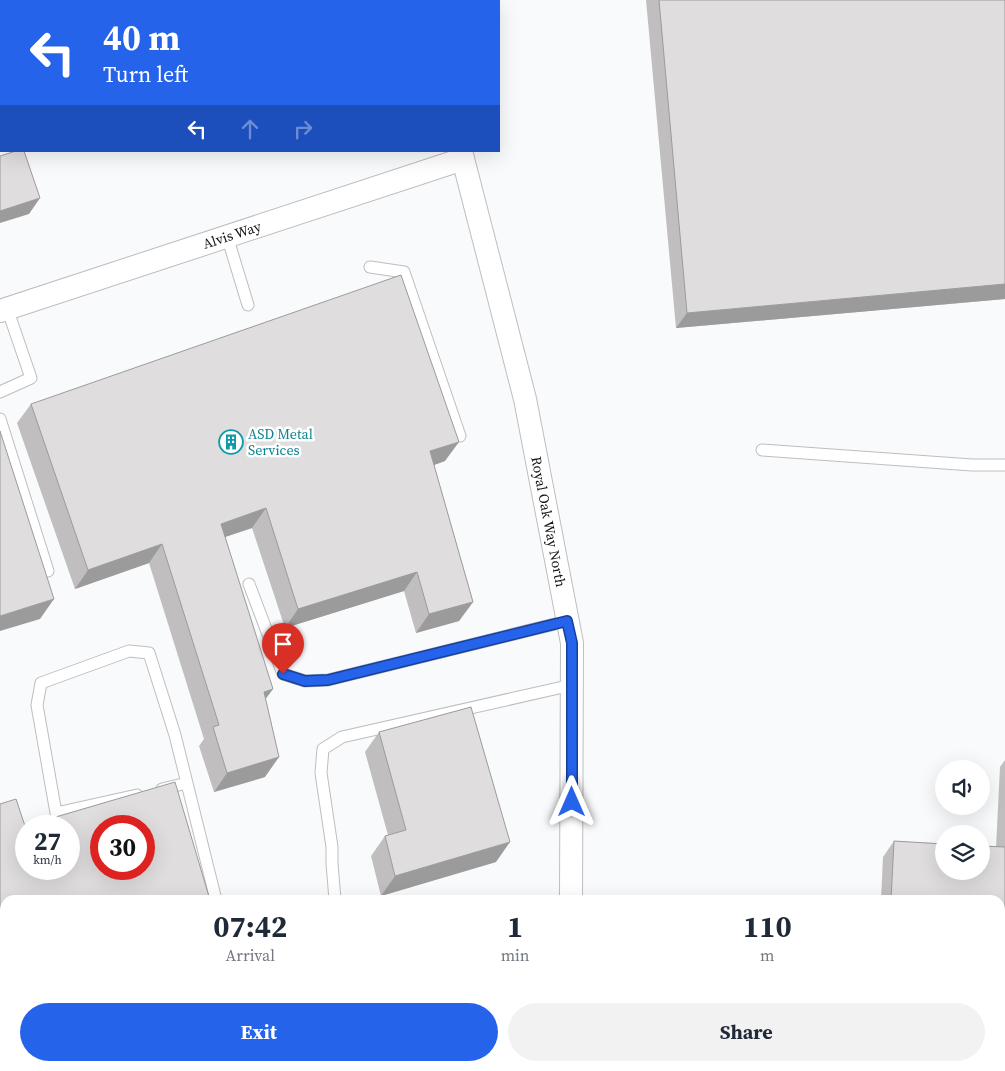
<!DOCTYPE html>
<html lang="en">
<head>
<meta charset="utf-8">
<style>
  body { margin:0; font-family:"Source Serif 4",serif; background:#f2f2f3; color:#1f2937; height:100vh; display:flex; flex-direction:column; font-size:19px; white-space:nowrap }
  * { box-sizing:border-box; margin:0 }
  p { font-size:16px; color:#747a83 }
  .icon { flex:none; width:28px; height:28px; fill:none; stroke:currentColor; stroke-width:2; stroke-linecap:round; stroke-linejoin:round }
  .map { position:relative; flex:1; overflow:hidden }
  .drawer { position:absolute; left:0px; top:895px; width:1005px; height:176px; display:flex; flex-direction:column; background:#fff; border-radius:15px 15px 0 0; box-shadow:0 5px 20px #0002 }
  .drawer>* { flex:none }
  .hud { position:absolute; left:0px; top:0px; width:500px; height:152px; box-shadow:0 5px 20px #0002; background:#2563eb; color:#fff; overflow:hidden }
  .controls { position:absolute; left:935px; top:760px; display:grid; gap:10px }
  .controls a { display:grid; place-items:center; width:55px; height:55px; border-radius:50%; background:#fff; box-shadow:0 5px 20px #0002; font-size:25px }
  .speed { position:absolute; left:15px; top:815px; display:flex; gap:10px; font-size:25px; font-weight:700; text-align:center }
  .speed>* { display:grid; place-content:center; width:65px; height:65px; border-radius:50%; background:#fff; box-shadow:0 5px 20px #0002; line-height:1 }
  .speed small { font-size:12px; font-weight:400 }
  .speed .limit { border:8px solid #d22; background:#fff; color:#111 }
  .pin { position:absolute; display:grid; place-items:center; width:42px; height:42px; color:#fff; margin:-51px -21px; border-radius:50% 50% 50% 0; rotate:-45deg; box-shadow:0 0 5px #0007 }
  .pin .icon { rotate:45deg }
  .me { position:absolute; width:55px; margin:-28px; rotate:0deg; stroke-linejoin:round; filter:drop-shadow(0 0 4px #0008) }
  .turn { display:flex; align-items:center; gap:18px; height:105px; padding:0 20px; font-size:22px }
  .turn .icon { width:65px; height:65px; stroke-width:2.5 }
  .turn b { display:block; font-size:35px; line-height:42px }
  .lanes { display:flex; align-items:center; height:48px; padding:0 20px; background:#0003; justify-content:center; gap:25px; direction:ltr }
  .lanes .off { opacity:.35 }
  .eta { display:flex; justify-content:space-evenly; align-items:center; height:85px; text-align:center }
  .eta b { font-size:30px; font-weight:700; line-height:35px }
  .action { display:flex; gap:10px; margin-top:auto; padding:10px 20px }
  .action a { flex:1; height:58px; border-radius:30px; background:#2563eb; color:#fff; font-size:20px; font-weight:700; line-height:58px; text-align:center }
  .action a+a { background:#f2f2f3; color:#1f2937 }
  .map>svg:first-child { display:block }
</style>
</head>
<body>
<div class="map">
<svg width="1005" height="1071" viewBox="0 0 1005 1071">
  <rect width="100%" height="100%" fill="#f9fafc"/>
  <g fill="none" stroke-linecap="round" stroke-linejoin="round">
    <!-- lane casing -->
    <g stroke="#bebec1" stroke-width="13">
      <path id="lane" d="M99,1L103,0
        M0,32H1
        M227,236L248,305
        M370,267L404,272L460,436
        M0,392L31,378L7,308
        M0,419L48,571
        M762,450L972,465H1005
        M249,584L283,674L305,681L328,680L567,621
        M162,789L187,783
        M137,795L56,813L37,705L41,683L129,651L149,653L175,735L216,900
        M335,900L332,863V847L321,773L323,749L342,737L572,685
        M67,1066L70,1071
        M132,1071L183,1066"/>
    </g>
    <!-- street casing -->
    <g stroke="#bebec1" stroke-width="24">
      <g id="street">
        <path d="M423,0V1"/>
        <path id="s1" d="M461,151L525,399L572,643L571,900"/>
        <path id="s2" d="M0,311L463,159"/>
        <path d="M0,1062L5,1060"/>
        <path d="M578,1066V1071"/>
      </g>
    </g>
    <!-- lane -->
    <use href="#lane" stroke="#fff" stroke-width="11"/>
    <!-- street -->
    <use href="#street" stroke="#fff" stroke-width="22"/>
  </g>
  <!-- wall -->
  <path fill="#c0bebf" d="M646,0H1005V299L676,328Z
    M31,404L445,461L434,465L473,602L459,621L416,633L404,591L285,628L252,528L225,537L266,699L265,777L214,792L199,746L204,739L149,563L75,589L17,423Z
    M379,732L496,862L381,896L371,856L385,836L388,835L365,752Z
    M1005,760V1071H987V1066H1000V900H881L883,857L894,841L996,847L1000,767Z"/>
  <!-- shaded-wall -->
  <path fill="#9c9b9b" d="M40,198L29,214L0,223V211Z
    M1005,284V299L676,328L687,313Z
    M459,442L445,461L417,471L430,451Z
    M266,508L252,528L207,543L221,524Z
    M162,544L149,563L75,589L88,570Z
    M417,572L404,591L285,628L298,609Z
    M54,599L40,619L0,631V616Z
    M473,602L459,621L416,633L429,614Z
    M273,689L259,708L264,692Z
    M279,757L265,777L214,792L227,773Z
    M510,842L496,862L381,896L395,876Z
    M5,933V948L0,950V935Z"/>
  <!-- building -->
  <path fill="#dfddde" stroke="#9c9b9b" fill-rule="evenodd" d="M659,0H1005V284L687,313Z
    M16,151H24L40,198L0,211V156Z
    M401,275L459,442L430,451L473,602L429,614L417,572L298,609L266,508L221,524L273,689L264,692L279,757L227,773L213,727L219,725L162,544L88,570L31,404Z
    M0,431L54,599L0,616Z
    M471,707L510,842L395,876L385,836L406,830L379,732Z
    M175,782L210,900H5V933L0,935V804L16,799L25,826ZM26,826H69V869H26ZM101,826H144V869H101Z
    M894,841L944,844V871H981V846L1005,847V1071H997V1066H1000V1018L1002,973H1000V900H891Z
    M365,1066H500V1071H310Z"/>
  <g fill="none" stroke-linecap="round" stroke-linejoin="round">
    <!-- route casing -->
    <g stroke="#184099" stroke-width="12">
      <path id="route" d="M283,674L305,681L328,680L567,621L572,643V802"/>
    </g>
    <!-- route -->
    <use href="#route" stroke="#2563eb" stroke-width="9"/>
  </g>
  <!-- icons -->
  <defs>
    <g id="building-ring" transform="scale(1.25)"><circle r="9.5" fill="#fff" stroke="#0f9aa8" stroke-width="1.5"/><path d="M-4-6H4V6H1V3H-1V6H-4ZM-2.5-4.3h1.7v1.8h-1.7ZM.8-4.3h1.7v1.8H.8ZM-2.5-1h1.7V.8h-1.7ZM.8-1h1.7V.8H.8Z" fill="#0f9aa8"/></g>
  </defs>
  <g fill-rule="evenodd">
    <use href="#building-ring" x="231" y="442"/>
  </g>
  <g text-anchor="middle" stroke-width="5" stroke-linejoin="round" paint-order="stroke">
    <!-- street labels -->
    <g font-size="14" fill="#151516" stroke="#fff">
      <text dy="5" stroke="none"><textPath href="#s2" startOffset="244">Alvis Way</textPath></text>
      <text dy="5" stroke="none"><textPath href="#s1" startOffset="381">Royal Oak Way North</textPath></text>
    </g>
    <!-- culture labels -->
    <g font-size="14" fill="#0d838f" stroke="#fff" text-anchor="start">
      <text x="248" y="439">ASD Metal<tspan x="248" dy="16">Services</tspan></text>
    </g>
  </g>
</svg>
<div class="controls">
<a><svg class="icon" aria-label="sound" viewBox="0 0 24 24"><path d="M4 9h4l5-4v14l-5-4H4zM17 9q2 3 0 6"/></svg></a>
<a><svg class="icon" aria-label="layers" viewBox="0 0 24 24"><path d="M12 4l9 5-9 5-9-5zM3 14l9 5 9-5"/></svg></a>
</div>
<div class="speed"><div>27<small>km/h</small></div><div class="limit">30</div></div>
<div class="pin" style="left:283px;top:674px;background:#d93025"><svg class="icon" aria-label="arrive" viewBox="0 0 24 24"><path d="M6 21V4h12l-3 4 3 4H6"/></svg></div>
<svg class="me" style="left:572px;top:802px" viewBox="-20 -20 40 40"><path d="M0-17L14 15 0 8-14 15z" fill="#2563eb" stroke="#fff" stroke-width="4"/></svg>
<div class="hud">
<div class="turn"><svg class="icon" aria-label="left" viewBox="0 0 24 24"><path d="M17 20v-9H6M10 6l-5 5 5 5"/></svg><div><b>40 m</b>Turn left</div></div>
<div class="lanes"><svg class="icon" aria-label="left" viewBox="0 0 24 24"><path d="M17 20v-9H6M10 6l-5 5 5 5"/></svg><svg class="icon off" aria-label="ahead" viewBox="0 0 24 24"><path d="M12 20V5M6 11l6-6 6 6"/></svg><svg class="icon off" aria-label="right" viewBox="0 0 24 24"><path d="M7 20v-9h11M14 6l5 5-5 5"/></svg></div>
</div>
<section class="drawer">
<div class="eta">
<div><b>07:42</b><p>Arrival</p></div>
<div><b>1</b><p>min</p></div>
<div><b>110</b><p>m</p></div>
</div>
<div class="action"><a>Exit</a><a>Share</a></div>
</section>
</div>
</body>
</html>
